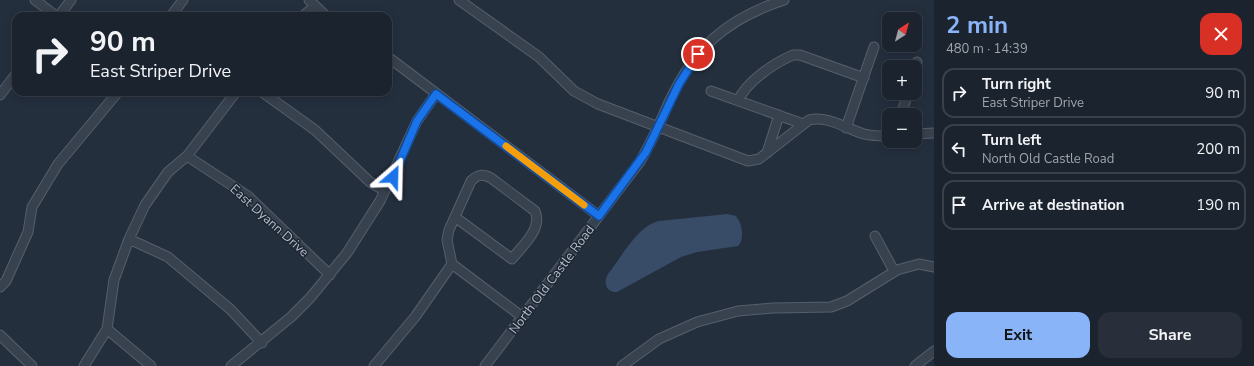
<!DOCTYPE html>
<html lang="en">
<head>
<meta charset="utf-8">
<style>
  body { margin:0; font-family:"Nunito Sans",sans-serif; background:#282f3a; color:#f1f3f6; height:100vh; display:flex; flex-direction:column; font-size:15px; white-space:nowrap }
  * { box-sizing:border-box; margin:0 }
  p { font-size:13px; color:#a0a4aa }
  .icon { flex:none; width:22px; height:22px; fill:none; stroke:currentColor; stroke-width:2; stroke-linecap:round; stroke-linejoin:round }
  .map { position:relative; flex:1; overflow:hidden }
  .sheet { display:flex; flex-direction:column; background:#1b232e; width:320px }
  .sheet>* { flex:none }
  .guide { position:absolute; left:12px; top:12px; width:380px; height:84px; border-radius:12px; box-shadow:0 2px 10px #0003,0 0 0 1px #39404a; background:#1b232e; color:#f1f3f6; overflow:hidden }
  .needle { width:26px; rotate:36deg }
  .tools { position:absolute; left:882px; top:12px; display:grid; gap:8px }
  .tools a { display:grid; place-items:center; width:40px; height:40px; border-radius:8px; background:#1b232e; box-shadow:0 2px 10px #0003,0 0 0 1px #39404a; font-size:20px }
  .pin { position:absolute; display:grid; place-items:center; width:34px; height:34px; color:#fff; margin:-17px; border:2px solid #fff; border-radius:50%; box-shadow:0 1px 4px #0007 }
  .me { position:absolute; width:44px; margin:-22px; rotate:25deg; stroke-linejoin:round; filter:drop-shadow(0 0 3px #0008) }
  .turn { display:flex; align-items:center; gap:14px; height:84px; padding:0 12px; font-size:18px }
  .turn .icon { width:52px; height:52px; stroke-width:2.5 }
  .turn b { display:block; font-size:28px; line-height:34px }
  .round { display:grid; place-items:center; flex:none; width:42px; height:42px; border-radius:12px; background:#282f3a }
  .summary { display:flex; align-items:center; justify-content:space-between; height:68px; padding:0 12px }
  h1 { font-size:24px; font-weight:700; line-height:30px; color:#8ab4f8 }
  .cta { display:flex; gap:8px; margin-top:auto; padding:8px 12px }
  .cta a { flex:1; height:46px; border-radius:12px; background:#8ab4f8; color:#111; font-size:16px; font-weight:700; line-height:46px; text-align:center }
  .cta a+a { background:#282f3a; color:#f1f3f6 }
  ul { padding:0; list-style:none }
  li { display:flex; align-items:center; gap:12px; height:50px; margin:0 8px 6px; padding:0 4px; border:2px solid #39404a; border-radius:12px }
  li div { flex:1 }
  li b { display:block; font-size:15px }
  li em { font-style:normal }
  main { display:flex; flex:1; min-height:0 }
  .map>svg:first-child { display:block }
</style>
</head>
<body>
<main>
<div class="map">
<svg width="934" height="366" viewBox="0 0 934 366">
  <rect width="100%" height="100%" fill="#242f3e"/>
  <!-- water -->
  <path fill="#394c67" d="M728,214L736,216C742,223 745,239 738,246L697,252L681,257L617,292C606,292 603,283 608,274C621,258 638,225 659,221Z"/>
  <g fill="none" stroke-linecap="round" stroke-linejoin="round">
    <!-- minor casing -->
    <g stroke="#565f6c" stroke-width="11">
      <path id="minor" d="M35,0L56,16
        M309,0L326,16
        M459,0L539,57L574,91L598,104L748,161L759,159L809,120C827,115 847,129 864,134C872,136 881,136 889,136
        M59,16L71,0
        M171,16L183,0
        M303,16L315,6
        M388,57L599,216
        M915,70L917,62
        M711,91L803,124
        M262,92L315,130L370,182L385,191
        M0,95L16,74
        M738,101C746,82 774,63 793,55H800L864,78
        M901,115L908,93
        M846,128L874,47
        M915,134L934,133
        M767,153L779,115
        M187,156L248,196L330,275
        M875,236L894,271
        M129,239L168,257L230,309L262,343
        M452,264L447,240L449,230L471,181C478,174 483,174 491,178L535,211C543,229 522,246 512,259L455,217
        M452,264L521,316
        M0,287L6,281L28,232L32,207L58,164L118,92
        M107,329L151,366
        M0,335L32,366
        M84,366L107,329L114,280L129,239L145,205L168,172L187,156L236,92
        M231,366L291,317L310,298L347,253L380,201L417,121L436,94
        M374,366L415,317L452,264
        M485,366L639,163C651,144 660,123 669,102C695,47 726,19 784,0
        M622,366L659,339L697,322L738,311L773,308L831,307L847,301L897,270L919,264L934,267
        M915,366L934,351"/>
    </g>
    <!-- minor -->
    <use href="#minor" stroke="#38414e" stroke-width="9"/>
  </g>
  <g fill="none" stroke-linecap="round" stroke-linejoin="round">
    <!-- route casing -->
    <g stroke="#114b97" stroke-width="10">
      <path id="route" d="M393,177L417,121L436,94L599,216L646,152L679,84L698,54"/>
    </g>
    <!-- route -->
    <use href="#route" stroke="#1a73e8" stroke-width="7"/>
    <!-- slow -->
    <path stroke="#f59e0b" stroke-width="7" d="M506,146L584,205"/>
  </g>
  <g text-anchor="middle" stroke-width="3" stroke-linejoin="round" paint-order="stroke">
    <!-- street labels -->
    <g font-size="13" fill="#b4bcc9" stroke="#1d2633">
      <text transform="translate(270 220) rotate(42)" y="5">East Dyann Drive</text>
      <text transform="translate(551 279) rotate(-53)" y="5">North Old Castle Road</text>
    </g>
  </g>
</svg>
<div class="tools">
<a><svg class="needle" viewBox="-14 -14 28 28"><path d="M0-13l5 13h-10z" fill="#e53935"/><path d="M0 13l5-13h-10z" fill="#a0a4aa"/></svg></a>
<a>+</a>
<a>−</a>
</div>
<div class="pin" style="left:698px;top:54px;background:#d93025"><svg class="icon" aria-label="arrive" viewBox="0 0 24 24"><path d="M6 21V4h12l-3 4 3 4H6"/></svg></div>
<svg class="me" style="left:393px;top:177px" viewBox="-20 -20 40 40"><path d="M0-17L14 15 0 8-14 15z" fill="#1a73e8" stroke="#fff" stroke-width="4"/></svg>
<div class="guide">
<div class="turn"><svg class="icon" aria-label="right" viewBox="0 0 24 24"><path d="M7 20v-9h11M14 6l5 5-5 5"/></svg><div><b>90 m</b>East Striper Drive</div></div>
</div>
</div>
<section class="sheet">
<div class="summary"><div><h1>2 min</h1><p>480 m · 14:39</p></div><a class="round" style="background:#d93025;color:#fff"><svg class="icon" aria-label="close" viewBox="0 0 24 24"><path d="M6 6l12 12M18 6L6 18"/></svg></a></div>
<ul>
<li><svg class="icon" aria-label="right" viewBox="0 0 24 24"><path d="M7 20v-9h11M14 6l5 5-5 5"/></svg><div><b>Turn right</b><p>East Striper Drive</p></div><em>90 m</em></li>
<li><svg class="icon" aria-label="left" viewBox="0 0 24 24"><path d="M17 20v-9H6M10 6l-5 5 5 5"/></svg><div><b>Turn left</b><p>North Old Castle Road</p></div><em>200 m</em></li>
<li><svg class="icon" aria-label="arrive" viewBox="0 0 24 24"><path d="M6 21V4h12l-3 4 3 4H6"/></svg><div><b>Arrive at destination</b></div><em>190 m</em></li>
</ul>
<div class="cta"><a>Exit</a><a>Share</a></div>
</section>
</main>
</body>
</html>
